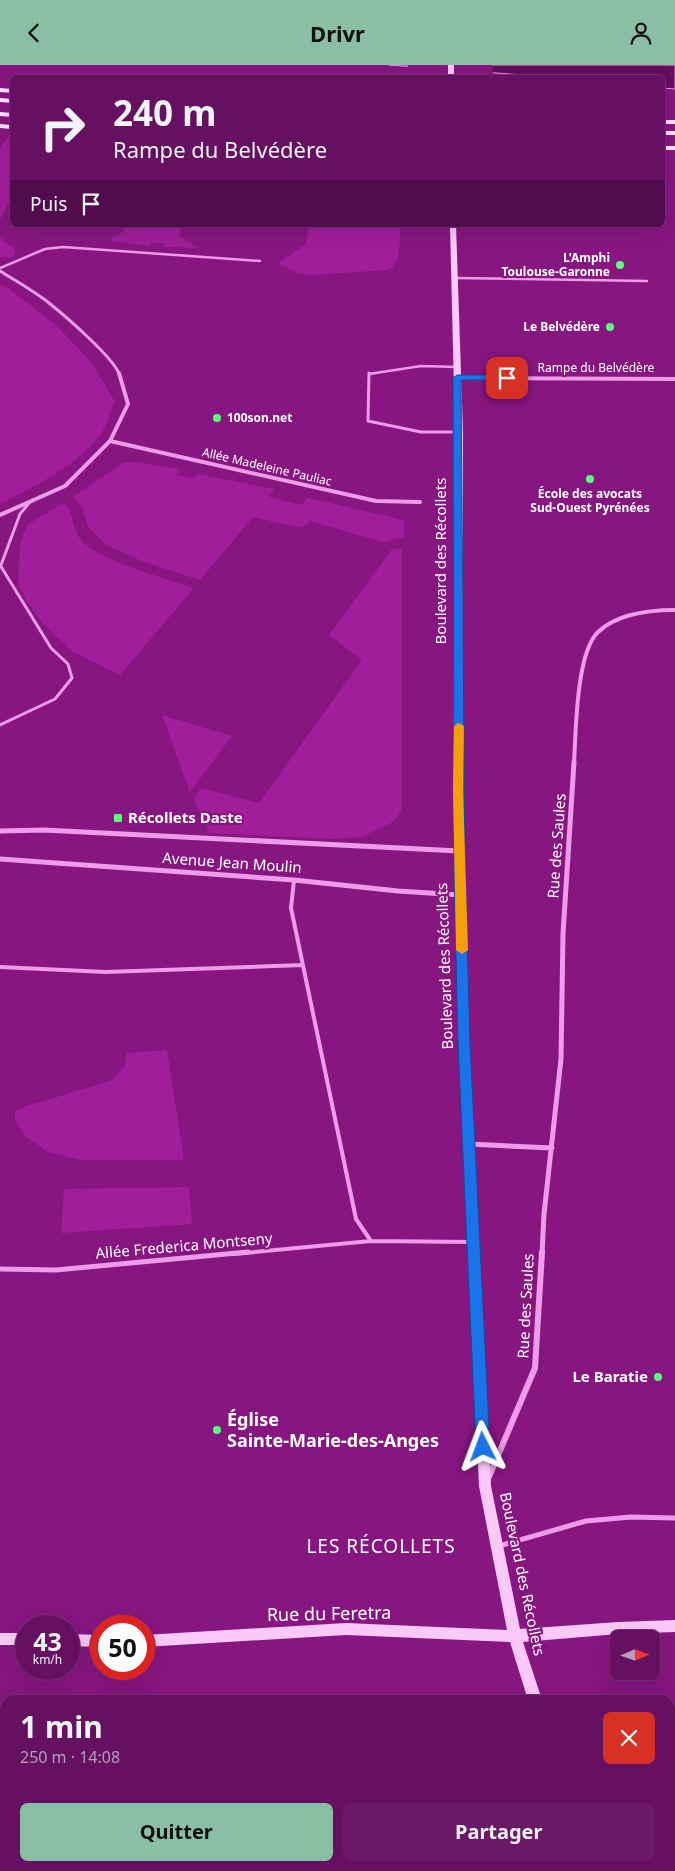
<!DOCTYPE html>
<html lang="fr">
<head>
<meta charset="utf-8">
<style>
  body { margin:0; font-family:"Noto Sans",sans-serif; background:#6b1966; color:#f1f3f6; height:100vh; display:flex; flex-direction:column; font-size:19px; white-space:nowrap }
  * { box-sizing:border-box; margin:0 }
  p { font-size:16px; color:#bc9dbd }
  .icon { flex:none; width:28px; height:28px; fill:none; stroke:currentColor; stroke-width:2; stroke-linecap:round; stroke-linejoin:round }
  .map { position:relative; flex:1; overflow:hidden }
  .details { position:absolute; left:0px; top:1630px; width:675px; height:176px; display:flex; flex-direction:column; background:#651060; border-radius:15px 15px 0 0; box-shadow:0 5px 20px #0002,0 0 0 1px #793075 }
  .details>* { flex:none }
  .banner { position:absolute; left:10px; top:10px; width:655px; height:152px; border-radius:8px; box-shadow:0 5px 20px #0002,0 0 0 1px #793075; background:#651060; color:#f1f3f6; overflow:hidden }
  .needle { width:32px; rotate:88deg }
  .buttons { position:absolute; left:610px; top:1565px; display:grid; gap:10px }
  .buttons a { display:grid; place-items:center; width:50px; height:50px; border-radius:8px; background:#651060; box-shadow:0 5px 20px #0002,0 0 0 1px #793075; font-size:25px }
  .speed { position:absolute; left:15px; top:1550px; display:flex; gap:10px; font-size:25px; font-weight:700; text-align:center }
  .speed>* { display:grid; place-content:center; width:65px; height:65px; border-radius:50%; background:#651060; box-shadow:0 5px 20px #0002,0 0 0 1px #793075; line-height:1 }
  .speed small { font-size:12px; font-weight:400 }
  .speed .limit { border:8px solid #d22; background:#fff; color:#111 }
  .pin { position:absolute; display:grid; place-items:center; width:42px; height:42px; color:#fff; margin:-21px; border-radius:10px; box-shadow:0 2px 8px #0006 }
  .me { position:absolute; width:55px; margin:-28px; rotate:357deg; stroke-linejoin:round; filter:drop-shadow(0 0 4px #0008) }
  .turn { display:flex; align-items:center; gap:18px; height:105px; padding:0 20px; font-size:22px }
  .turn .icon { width:65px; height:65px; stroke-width:2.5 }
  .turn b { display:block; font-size:35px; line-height:42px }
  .then { display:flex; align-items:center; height:48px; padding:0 20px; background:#0003; gap:10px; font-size:19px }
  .round { display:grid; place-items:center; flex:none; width:52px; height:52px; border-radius:8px; background:#6b1966 }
  .overview { display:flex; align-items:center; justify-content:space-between; height:85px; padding:0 20px }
  h1 { font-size:30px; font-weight:700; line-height:38px }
  .button { display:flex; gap:10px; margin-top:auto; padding:10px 20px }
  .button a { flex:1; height:58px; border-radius:8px; background:#8abfa5; color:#111; font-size:20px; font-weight:700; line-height:58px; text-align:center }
  .button a+a { background:#6b1966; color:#f1f3f6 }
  header { display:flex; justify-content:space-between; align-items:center; height:65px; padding:0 20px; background:#8abfa5; color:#111; font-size:22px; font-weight:700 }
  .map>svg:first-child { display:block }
</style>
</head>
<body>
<header><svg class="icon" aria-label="back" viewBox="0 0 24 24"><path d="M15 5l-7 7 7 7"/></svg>Drivr<svg class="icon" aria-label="person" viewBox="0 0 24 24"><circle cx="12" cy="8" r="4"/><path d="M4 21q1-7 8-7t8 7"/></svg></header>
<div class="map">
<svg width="675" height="1806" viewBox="0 0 675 1806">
  <rect width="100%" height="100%" fill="#871680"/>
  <!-- green -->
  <path fill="#a11e9a" d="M9,71H12V131L0,154V83Z
    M126,160H182L179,171L198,183L164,182L165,178H151L150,181L111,176L113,172L123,167Z
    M316,160H400C399,174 403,197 388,205L310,210L296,208L280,199V197L306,179L308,165Z
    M0,173L16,185L14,191L9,193L0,192Z
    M0,219L8,223L56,260L92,298L115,337C110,347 107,360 101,369C79,400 33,422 0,439Z
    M124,397H135L180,404L176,410L194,414L198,409L274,424L269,432L301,440L308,433L404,455V472L383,477L310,456L302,463L253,452L200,515L144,497L106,480L88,462L82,442L73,432Z
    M61,439L66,440C74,450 73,465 81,475C97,495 168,514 194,523L120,610L72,586L42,558L26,535L18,517L20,479L27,460Z
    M402,483V742L400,748L393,757L361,772L332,774L209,768L194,735L201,723L259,738L362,595L329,570L392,484Z
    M162,650L232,671L190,727Z
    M167,985L184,1095H80L48,1087L25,1071L15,1055V1047L24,1042L112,1015L124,1003L127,988Z
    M189,1122L192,1159L61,1168L64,1124Z"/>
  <!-- water -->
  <path fill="#640e5e" stroke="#f18eed" d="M389,0H675V24L663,23L662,12H550Z"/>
  <!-- pier -->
  <path fill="#871680" d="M408,0H492L493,10L408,4Z"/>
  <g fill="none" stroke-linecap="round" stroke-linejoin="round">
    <!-- lane-far3 -->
    <path stroke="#ee9cea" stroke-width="2.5" d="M0,203L45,184L63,182L260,196
      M454,213L647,216
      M369,309L421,301L457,302"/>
    <!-- lane-far2 -->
    <path stroke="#ee9cea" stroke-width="3" d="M369,308L368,356L421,367H459
      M0,500L51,583L68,599L72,613L55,634L0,660
      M1,500L20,449L30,437"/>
    <!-- lane-far1 -->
    <path stroke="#ee9cea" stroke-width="4" d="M294,815L291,843L356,1154L371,1176L473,1177
      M0,902L106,907L303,900
      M234,1189L371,1176"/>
    <!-- lane -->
    <path stroke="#ee9cea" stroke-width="5" d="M0,1204L56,1205L248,1187
      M499,1481L586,1456L631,1452L675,1453"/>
    <!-- street-far3 -->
    <path stroke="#ee9cea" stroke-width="3" d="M0,206C16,216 34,226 49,238C64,250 114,293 119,309"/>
    <!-- street-far2 -->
    <path stroke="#ee9cea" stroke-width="4" d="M457,313L675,314
      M110,376L376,436L420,437
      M0,450L65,421L110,376L128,339L119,308
      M574,698C576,667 576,588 598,567C617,549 650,545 675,545"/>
    <!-- street-far1 -->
    <path stroke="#ee9cea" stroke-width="5" d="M0,766L44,765L459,786
      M0,794L294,815L398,826L460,830
      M469,1079L552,1083
      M542,1189L544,1149L561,994L563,869L574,697"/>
    <!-- street -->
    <path stroke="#ee9cea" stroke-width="6" d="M488,1414L535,1303L542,1187"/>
    <!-- secondary -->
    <path fill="#fac9f7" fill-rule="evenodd" d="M448,0H454V12H448Z
      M450,160H456L463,367V725L469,978L491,1421L520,1564L618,1557L675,1555V1567L618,1569L523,1577L542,1635H528L510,1577L346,1570L144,1582V1570L346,1558L507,1565L479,1421L459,978L453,725L455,367Z
      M0,1568H26V1580H0Z
      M69,1569L101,1570V1582L69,1581Z
      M580,1801H594L596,1806H582Z"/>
    <!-- primary -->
    <path fill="#ffe3fc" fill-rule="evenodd" d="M0,23L12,24V28L0,27Z
      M0,33L12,34V38L0,37Z
      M0,47L12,48V52L0,51Z
      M662,55H675V59H662Z
      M0,59L12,60V64L0,63Z
      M662,66H675V70H662Z
      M662,81H675V85H662Z"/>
  </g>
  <!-- route -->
  <path fill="#1a73e8" stroke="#114b97" d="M457,310H507L511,313L507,315H461L465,805L470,978L490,1382L488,1387L483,1388L478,1387L476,1382L458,978L454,805L453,313Z"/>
  <!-- slow -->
  <path fill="#f59e0b" d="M459,658L464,661L463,725L468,885L462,889L456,885L453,725L454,661Z"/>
  <!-- markers -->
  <g fill="#59ff7c" stroke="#871680" stroke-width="2">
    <circle cx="620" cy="200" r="5"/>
    <circle cx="610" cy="262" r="5"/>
    <circle cx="217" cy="353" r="5"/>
    <circle cx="590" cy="414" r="5"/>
    <rect x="113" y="748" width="10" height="10" rx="2.5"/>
    <circle cx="658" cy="1312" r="5"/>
    <circle cx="217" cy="1365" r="5"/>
  </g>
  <g text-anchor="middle" stroke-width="4.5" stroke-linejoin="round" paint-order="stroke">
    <!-- far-poi labels -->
    <g font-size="12" font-weight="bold" fill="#fff" stroke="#871680" text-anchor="end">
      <text x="610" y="197">L'Amphi<tspan x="610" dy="14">Toulouse-Garonne</tspan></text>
      <text x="600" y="266">Le Belvédère</text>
      <text x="227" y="357" text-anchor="start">100son.net</text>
      <text x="590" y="433" text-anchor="middle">École des avocats<tspan x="590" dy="14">Sud-Ouest Pyrénées</tspan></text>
    </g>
    <!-- far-street labels -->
    <g font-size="12" fill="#fff" stroke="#871680">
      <text x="596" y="307">Rampe du Belvédère</text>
      <text transform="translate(267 402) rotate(13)" y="4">Allée Madeleine Pauliac</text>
    </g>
    <!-- street labels -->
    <g font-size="15" fill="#fff" stroke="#871680">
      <text transform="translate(441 496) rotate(-90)" y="5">Boulevard des Récollets</text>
      <text transform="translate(557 781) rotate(-86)" y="5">Rue des Saules</text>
      <text transform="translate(232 798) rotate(4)" y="5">Avenue Jean Moulin</text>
      <text transform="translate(445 901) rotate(-92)" y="5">Boulevard des Récollets</text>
      <text transform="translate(184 1181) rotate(-5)" y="5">Allée Frederica Montseny</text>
      <text transform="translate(526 1241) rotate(-87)" y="5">Rue des Saules</text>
      <text transform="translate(522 1509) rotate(78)" y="5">Boulevard des Récollets</text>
    </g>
    <!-- poi labels -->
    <g font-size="15" font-weight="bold" fill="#fff" stroke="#871680" text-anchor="start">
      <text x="128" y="758">Récollets Daste</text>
      <text x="648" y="1317" text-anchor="end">Le Baratie</text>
    </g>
    <!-- near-poi labels -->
    <g font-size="18" font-weight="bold" fill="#fff" stroke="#871680" text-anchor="start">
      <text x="227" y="1361">Église<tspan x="227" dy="21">Sainte-Marie-des-Anges</tspan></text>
    </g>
    <!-- near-street labels -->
    <g font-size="18" fill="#fff" stroke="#871680">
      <text transform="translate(329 1549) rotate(-1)" y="6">Rue du Feretra</text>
    </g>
    <!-- near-neighbourhood labels -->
    <g font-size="19" letter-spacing="1" fill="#fff" stroke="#871680">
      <text x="381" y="1488">LES RÉCOLLETS</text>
    </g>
  </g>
</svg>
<div class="buttons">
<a><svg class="needle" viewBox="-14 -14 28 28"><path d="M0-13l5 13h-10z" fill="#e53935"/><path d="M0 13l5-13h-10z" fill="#bc9dbd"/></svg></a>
</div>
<div class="speed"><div>43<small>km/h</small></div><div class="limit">50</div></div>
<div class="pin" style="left:507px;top:313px;background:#d93025"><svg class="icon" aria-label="arrive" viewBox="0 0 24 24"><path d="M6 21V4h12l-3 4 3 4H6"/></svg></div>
<svg class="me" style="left:483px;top:1382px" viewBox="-20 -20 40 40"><path d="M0-17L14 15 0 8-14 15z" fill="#1a73e8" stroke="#fff" stroke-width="4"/></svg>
<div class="banner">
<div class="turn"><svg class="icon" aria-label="right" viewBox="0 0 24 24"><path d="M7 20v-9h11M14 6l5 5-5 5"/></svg><div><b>240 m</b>Rampe du Belvédère</div></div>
<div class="then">Puis<svg class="icon" aria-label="arrive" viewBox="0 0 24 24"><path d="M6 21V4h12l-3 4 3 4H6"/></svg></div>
</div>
<section class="details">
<div class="overview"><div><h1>1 min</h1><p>250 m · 14:08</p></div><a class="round" style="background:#d93025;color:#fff"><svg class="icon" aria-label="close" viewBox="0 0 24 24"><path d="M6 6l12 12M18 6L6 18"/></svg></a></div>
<div class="button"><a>Quitter</a><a>Partager</a></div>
</section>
</div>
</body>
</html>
